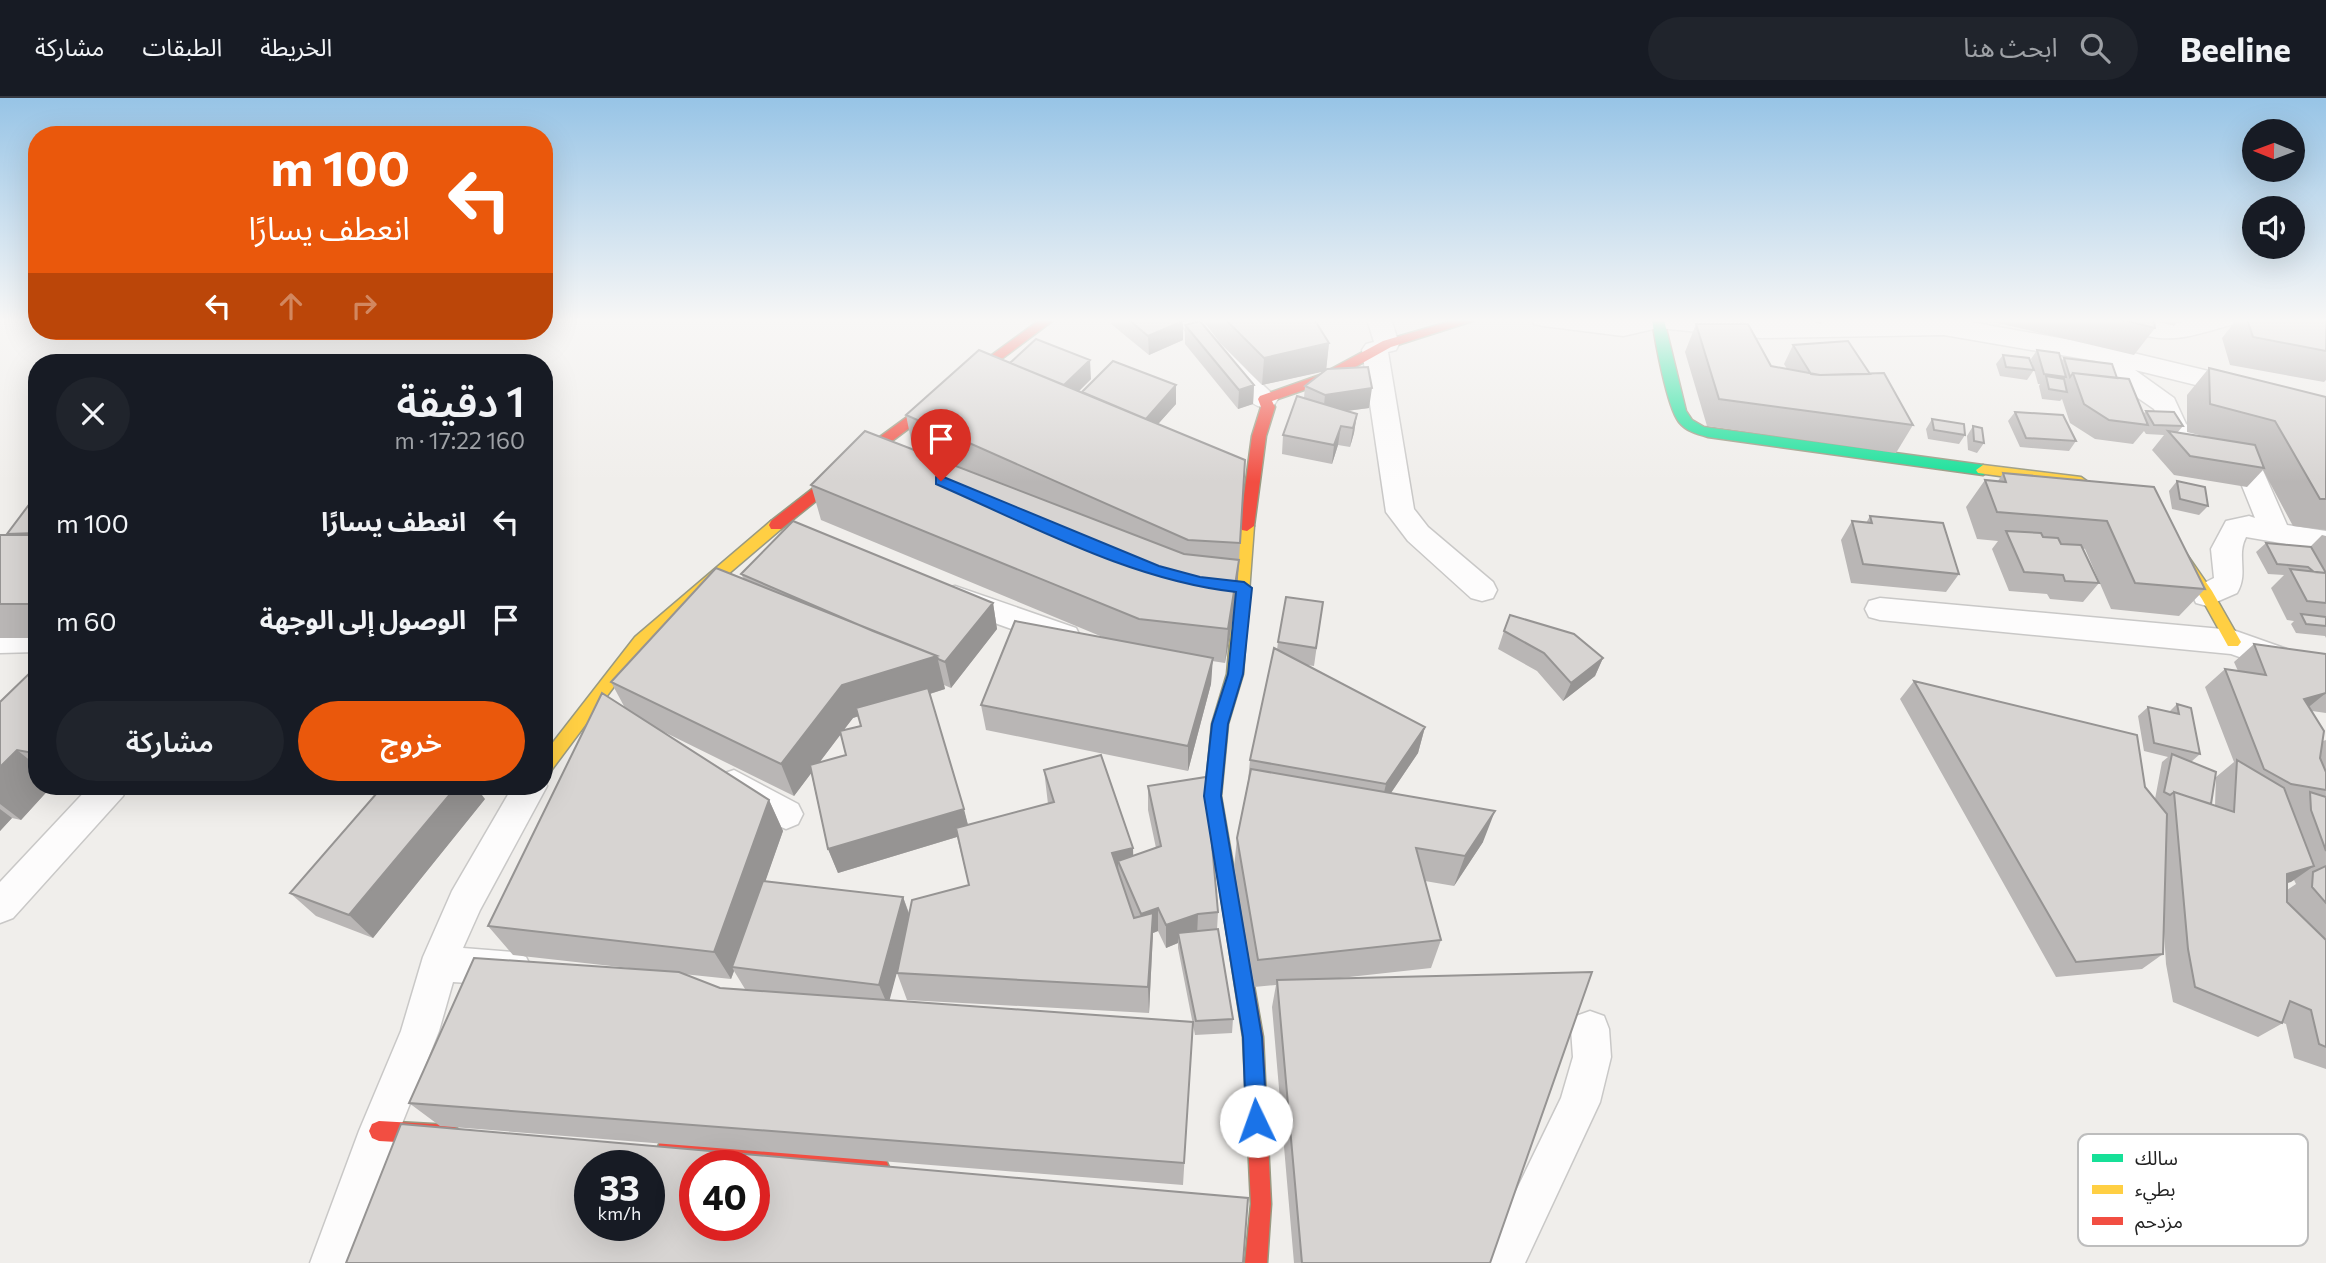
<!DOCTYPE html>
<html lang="ar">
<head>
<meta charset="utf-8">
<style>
  body { margin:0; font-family:Commissioner,"Noto Sans Arabic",sans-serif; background:#20242c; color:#f1f3f6; direction:rtl; height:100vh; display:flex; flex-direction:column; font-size:26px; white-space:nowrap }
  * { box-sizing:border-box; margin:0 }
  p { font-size:23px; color:#9ea1a6 }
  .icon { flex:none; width:38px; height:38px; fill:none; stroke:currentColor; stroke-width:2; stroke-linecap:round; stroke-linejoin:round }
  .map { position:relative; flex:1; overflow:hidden; direction:ltr }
  .details { position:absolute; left:28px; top:256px; width:525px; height:441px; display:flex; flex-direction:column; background:#171b24; border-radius:28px; box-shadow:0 7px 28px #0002; direction:rtl }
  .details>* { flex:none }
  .hud { position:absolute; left:28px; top:28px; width:525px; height:214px; border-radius:28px; box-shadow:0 7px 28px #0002; direction:rtl; background:#ea580c; color:#fff; overflow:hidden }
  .needle { width:46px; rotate:271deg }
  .controls { position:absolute; left:2242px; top:21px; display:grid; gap:14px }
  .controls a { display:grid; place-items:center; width:63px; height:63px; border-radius:50%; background:#171b24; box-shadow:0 7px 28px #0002; font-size:35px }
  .speed { position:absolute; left:574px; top:1052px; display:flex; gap:14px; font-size:35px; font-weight:700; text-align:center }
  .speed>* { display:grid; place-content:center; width:91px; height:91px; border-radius:50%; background:#171b24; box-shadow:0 7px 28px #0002; line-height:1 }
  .speed small { font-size:18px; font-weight:400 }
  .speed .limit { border:10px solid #d22; background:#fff; color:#111 }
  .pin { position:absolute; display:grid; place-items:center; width:60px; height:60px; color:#fff; margin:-72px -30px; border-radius:50% 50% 50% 0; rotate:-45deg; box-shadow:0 0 7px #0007 }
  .pin .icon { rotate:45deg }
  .me { position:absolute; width:77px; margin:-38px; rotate:357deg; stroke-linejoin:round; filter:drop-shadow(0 0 5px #0008) }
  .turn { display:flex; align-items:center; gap:24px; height:147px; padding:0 28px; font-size:32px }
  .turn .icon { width:91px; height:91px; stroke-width:2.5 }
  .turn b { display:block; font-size:49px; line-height:60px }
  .lanes { display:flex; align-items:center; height:66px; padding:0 28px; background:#0003; justify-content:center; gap:35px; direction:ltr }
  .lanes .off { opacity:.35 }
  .round { display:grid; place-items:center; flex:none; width:74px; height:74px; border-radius:37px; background:#20242c }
  .headline { display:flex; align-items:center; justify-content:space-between; height:119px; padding:0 28px }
  h1 { font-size:42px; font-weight:600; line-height:52px }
  .button { display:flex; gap:14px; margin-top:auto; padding:14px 28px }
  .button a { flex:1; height:80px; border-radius:42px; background:#ea580c; color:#fff; font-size:28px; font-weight:600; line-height:80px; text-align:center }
  .button a+a { background:#20242c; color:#f1f3f6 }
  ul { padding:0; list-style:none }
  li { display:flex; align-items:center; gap:21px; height:98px; padding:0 28px }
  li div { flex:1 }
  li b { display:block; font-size:26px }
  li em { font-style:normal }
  header { display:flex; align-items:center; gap:42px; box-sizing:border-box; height:98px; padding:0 35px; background:#171b24; border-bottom:2px solid #363941 }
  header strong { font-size:33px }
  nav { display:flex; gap:38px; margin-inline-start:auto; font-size:24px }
  .search { width:490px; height:63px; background:#20242c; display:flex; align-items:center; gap:18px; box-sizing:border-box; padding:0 24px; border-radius:38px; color:#9ea1a6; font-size:26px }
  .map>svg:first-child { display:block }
</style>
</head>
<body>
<header>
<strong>Beeline</strong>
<div class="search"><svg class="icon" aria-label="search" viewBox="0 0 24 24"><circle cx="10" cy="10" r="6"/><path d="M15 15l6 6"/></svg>ابحث هنا</div>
<nav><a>الخريطة</a><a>الطبقات</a><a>مشاركة</a></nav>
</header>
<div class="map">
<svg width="2326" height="1165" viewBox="0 0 2326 1165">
  <rect width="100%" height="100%" fill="#f0eeeb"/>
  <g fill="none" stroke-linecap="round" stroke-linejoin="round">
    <!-- street casing -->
    <g stroke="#c9c8c7" stroke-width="3">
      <path id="street" d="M1178,221H1204L1249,274L1278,301L1274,307C1268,309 1264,310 1258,308C1236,298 1192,242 1178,221Z
        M1367,221H1391L1399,246L1396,252L1388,254L1414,411L1428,429L1493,484L1497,492L1493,500L1482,503L1471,500L1408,443L1386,414L1362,252L1366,246L1374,244Z
        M1531,221H1729L1761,224L1954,221L2104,248L2326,301V319L2135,272L2174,300L2186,326L2195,333L2245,350L2258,361L2287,427L2326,433V453L2246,439C2236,458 2249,475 2237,495L2207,508L2196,505L2192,497L2196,489L2214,480L2211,451L2226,423L2249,418L2255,420L2236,373L2225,364L2177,345L2166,337L2154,311L2125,291L2096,263L1944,237L1761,240L1658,230L1623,238L1543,228L1534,226Z
        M2106,221H2144L2171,227L2194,221H2237L2234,226C2193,237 2172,248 2130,233C2121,230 2111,229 2106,221Z
        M955,488L1076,530L1080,538L1076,546L1065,550L944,507L940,499L944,491Z
        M1880,500L2233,532L2298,555L2326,559V583L2296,579L2231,556L1880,522L1869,519L1865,511L1869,503Z
        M37,530V554L0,555V531Z
        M734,672L798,706L803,716L798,726L786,731L774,726L722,696L717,686L722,676Z
        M544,683L547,688L480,812L463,850L513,854L526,859L532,871L526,883L513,888L453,884L439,933L399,1033L352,1165H310L359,1033L401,933L423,859L452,793L513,688H544Z
        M90,688H128L123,698L13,820L0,825V784Z
        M1590,913L1604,918L1609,931L1611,959L1600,1004L1525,1165H1481L1561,1000L1573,959L1571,931L1576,918Z"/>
    </g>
    <!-- fast casing -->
    <g stroke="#999a82" stroke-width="3">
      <path id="fast" d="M1652,221L1664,222L1686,313L1692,322L1704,329L1983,367L1990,372L1983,377L1708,339C1697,336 1686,333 1679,324C1667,309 1655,242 1652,221Z"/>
    </g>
    <!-- slow casing -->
    <g stroke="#999a82" stroke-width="3">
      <path id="slow" d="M1983,367L2081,379L2088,384L2081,389L1978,375L1976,372Z
        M776,422L783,427L781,431L645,547L550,674L544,676V656L635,539L771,423Z
        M1247,423L1254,428L1243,576L1228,626L1221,698L1245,836L1242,842L1236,844L1230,842L1227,836L1205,698L1212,626L1227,576L1240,428Z
        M2174,444L2179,445L2212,493L2241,544L2238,548H2228L2202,501L2167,449Z"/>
    </g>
    <!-- jam casing -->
    <g stroke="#999a82" stroke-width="3">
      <path id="jam" d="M1041,221H1055L876,355L781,431H771L769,427L771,423L866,349Z
        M1458,221H1479L1391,249L1330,283L1272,303L1275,309L1266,338L1254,428L1247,433L1242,432L1240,428L1252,338L1261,309L1258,301L1260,298L1320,277L1383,243Z
        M1236,828L1242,830L1245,836L1263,939L1271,1106L1267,1165H1245L1251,1106L1243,939L1227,836L1230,830Z
        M379,1023L450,1027L457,1030L460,1037L457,1044L450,1047L379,1043L372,1040L369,1033L372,1026Z
        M667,1041L775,1048L879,1059L886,1062L889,1069L886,1076L879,1079L775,1068L667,1061L660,1058L657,1051L660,1044Z"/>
    </g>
    <!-- street -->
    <use href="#street" fill="#fdfcfc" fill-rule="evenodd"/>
    <!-- fast -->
    <use href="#fast" fill="#16e098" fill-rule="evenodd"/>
    <!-- slow -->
    <use href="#slow" fill="#ffcf43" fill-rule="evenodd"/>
    <!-- jam -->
    <use href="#jam" fill="#f24e42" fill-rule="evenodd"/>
  </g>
  <!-- wall -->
  <path fill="#b9b6b5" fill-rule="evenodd" d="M1111,221H1182L1183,242L1149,257L1111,226Z
    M1202,221H1314L1329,245L1326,272L1369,310L1347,313L1357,316L1354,335L1350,349L1338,347L1332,366L1282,356L1283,337L1304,300L1305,288L1324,273L1262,287L1220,245Z
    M1593,221H1605L1603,224Z
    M1730,221H1744L1743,225Z
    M1806,221H1824L1821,226Z
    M1981,221H2154L2155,230L2134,257Z
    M2158,221H2179L2174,228Z
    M2237,221H2326V282L2324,284L2230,267L2222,240Z
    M1696,226L1771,268L1787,271L1784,266L1793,247L1870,276L1913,327L1896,355L1707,328L1685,254Z
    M1185,227L1254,287L1253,306L1238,311L1185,246Z
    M2037,252L2061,263L2064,260L2117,280L2143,316L2146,313L2183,328L2177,335L2211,340L2187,334V297L2209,270L2326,299V432L2293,428L2263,372L2247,389L2174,377L2152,352L2164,337L2146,336L2144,333L2133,346L2095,341L2070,325L2062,301L2060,303L2042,301L2039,288L2040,286H2038L2031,261Z
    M2003,257L2034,272L2027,282L2000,278L1996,266Z
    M1010,265L1091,281L1079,293L1082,294L1176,287V306L1158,326L1245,362L1237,496L1225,565L1212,563L1211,586L1188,673L986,632L981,607L1105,540L821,422L811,387L913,352L906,317Z
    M2015,314L2076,343L2069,353L2020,349L2008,323Z
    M1932,321L1965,337L1959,346L1928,341L1926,331Z
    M1973,328L1984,345L1977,355L1968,352L1967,338Z
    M2003,375L2154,389L2205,491L2179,518L2111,511L2085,451L2082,450L2099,485L2083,504L2050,501L2047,496L2009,493L1992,451L1998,443L1977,441L1966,409L1985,382L1998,383Z
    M2177,383L2208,408L2199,417L2172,411L2169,393Z
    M37,396V540H0V437H9L7,436Z
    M1870,418L1959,476L1946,494L1851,485L1841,442L1852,423L1866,425Z
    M2322,437L2326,438V540L2325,538L2296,535L2291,526L2294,523L2287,522L2271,490L2284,477L2268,476L2256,454L2266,445L2310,449Z
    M741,476L993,505L997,531L951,590L944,587L945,591L930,596L968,727L1048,706L1044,672L1133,758L1156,750L1148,712V688L1218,814L1217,832L1233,921L1232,935L1195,937L1178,850V845L1166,850L1158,833L1153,835L1149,915L907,902L897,875L898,869L889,902L1193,924L1183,1087L440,1028L409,1005L656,873L513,857L488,828L625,610L611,584L744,481ZM858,618L861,628L843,632L853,620ZM658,631L794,698L811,675L828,751L838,775L957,739L969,787L909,815L903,799L765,783L783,733L769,702ZM841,636L846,657L819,665L837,641ZM734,873L745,891L720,890L683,876L731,881Z
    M1323,504L1314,568L1306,567L1425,629L1418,655L1391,695L1483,744L1454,788L1425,783L1441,842L1431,870L1331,881L1490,1165H1294L1272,909L1276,887L1254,889L1234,770L1237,740L1248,683L1250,662L1277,552L1278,544Z
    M1504,533L1603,560L1595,578L1563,603L1537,573L1498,551Z
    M2254,546L2326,556V615L2312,613L2323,643L2326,642V971L2294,960L2286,926L2283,925L2258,939L2173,904L2166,866L2164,834L2163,856L2142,871L2056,879L1900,601L1914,583L2145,689L2155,701L2162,664L2168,659L2144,653L2138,618L2148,609L2169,614L2177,606L2200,656L2191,664L2211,706L2215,708L2216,679L2234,664L2205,589L2225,571L2238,573L2234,564ZM2294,782L2296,786L2287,792V785Z
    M37,568V688H52L21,722L12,720L0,733V604Z
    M485,701L373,840L316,818L290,795Z"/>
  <!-- shaded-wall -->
  <path fill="#969493" d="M1183,223V242L1149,257L1148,238Z
    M1329,245L1326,273L1262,287L1264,260Z
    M1090,262L1091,281L1061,311L1059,292Z
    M1176,287V306L1142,344V325Z
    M1254,287L1253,306L1238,311L1239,292Z
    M1372,290L1369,310L1323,316L1325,297Z
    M1357,316L1354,335L1350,349L1353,330Z
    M1341,328L1338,347L1332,366L1334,347Z
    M1239,462L1237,496L1225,565L1228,531Z
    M993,505L997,531L951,590L945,564Z
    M937,558L945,591L853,620L794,698L781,666L842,587Z
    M1213,560L1211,586L1188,673V648Z
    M1603,560L1595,578L1563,603L1571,585Z
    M2326,595L2305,612L2304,601Z
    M1425,629L1418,655L1380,711L1386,686Z
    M17,652L37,668V688H52L21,722L0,706V669Z
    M457,688H475L485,701L373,840L349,817Z
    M769,702L783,733L735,870L732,869L734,873L731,881L714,854Z
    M0,711L12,720L0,733Z
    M964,711L970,735L838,775L828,751Z
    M1495,713L1483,744L1454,788L1465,758Z
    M1133,750L1134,780L1118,763L1119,784L1112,755Z
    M2314,768L2291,784L2265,792L2287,776Z
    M903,799L911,822L888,908L879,887Z
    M1158,810V833L1153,835L1149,915L1148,889L1141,839V816Z
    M1198,816L1197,838L1178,835V845L1166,850V827Z"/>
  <!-- building -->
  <path fill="#d7d4d2" stroke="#969493" stroke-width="2" fill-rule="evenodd" d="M1128,221H1182L1183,223L1148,238Z
    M1225,221H1314L1329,245L1264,260Z
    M2119,221H2154L2155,230Z
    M2247,221H2326V253L2253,239Z
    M1200,223L1254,287L1239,292L1185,227Z
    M1696,226H1748L1771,268L1820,277L1884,275L1913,327L1719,301Z
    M1036,241L1090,262L1064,287L1010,265Z
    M1848,243L1870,276L1820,277L1811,276L1793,247Z
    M979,252L1245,362L1240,445L1188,442L906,317Z
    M2037,252L2059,255L2066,279L2044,276Z
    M2003,257L2029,260L2034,272L2006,269Z
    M2064,260L2112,266L2117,280L2073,275L2070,279Z
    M1113,263L1176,287L1146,321L1082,294Z
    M1368,269L1372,290L1325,297L1305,288L1327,271Z
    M2209,270L2326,299V401H2320L2275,323L2210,306Z
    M2073,275L2129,281L2148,327L2109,322L2084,306Z
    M2046,278L2064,281L2067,294L2049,291Z
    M1297,298L1357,316L1353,330L1341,328L1334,347L1283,337Z
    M2146,313L2174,314L2183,328L2154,327Z
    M2015,314L2063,317L2076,343L2026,340Z
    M1932,321L1964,326L1965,337L1934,332Z
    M1973,328L1982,330L1984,345L1974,343Z
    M865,333L1184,456L1239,462L1228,531L1139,521L811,387Z
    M2168,333L2255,347L2264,370L2190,358Z
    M2003,375L2154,389L2205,491L2135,485L2107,423L1997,414L1985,382L2006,384Z
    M2177,383L2205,389L2208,408L2180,401Z
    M37,396V435L7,436Z
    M1870,418L1943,425L1959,476L1863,466L1852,423L1872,425Z
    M793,423L993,505L945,564L938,561L937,558L873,533L741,476Z
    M2006,433L2041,435L2043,439L2058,440L2061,446L2081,447L2099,485L2065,483L2063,477L2024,474Z
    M0,437H37V506H0Z
    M2266,445L2311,449L2326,475L2314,474L2308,469L2277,466Z
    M716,470L937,558L842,587L781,666L611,584Z
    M2290,471L2326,475V505L2307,503Z
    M1286,499L1323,504L1316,550L1278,544Z
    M2301,516L2326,519V528L2306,526Z
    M1510,517L1574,536L1603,560L1571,585L1544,555L1504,533Z
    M1015,523L1213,560L1188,648L981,607Z
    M2254,546L2326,556V595L2304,601L2324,633L2320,660L2326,674V692L2291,686L2264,671L2225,571L2266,577Z
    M1274,550L1425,629L1386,686L1250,662Z
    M37,568V651L33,655L17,652L0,669V604Z
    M1914,583L2137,637L2145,689L2167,716L2163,856L2076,864Z
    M928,590L964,711L828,751L810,667L846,657L840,633L861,628L856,610Z
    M602,595L769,702L714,854L488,828Z
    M2177,606L2191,610L2200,656L2154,645L2148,609L2179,616Z
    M2172,656L2216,674L2211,706L2174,694L2170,697L2164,694Z
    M1101,657L1133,750L1112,755L1134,820L1153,815L1148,889L897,875L912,802L969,787L956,730L1054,704L1044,672Z
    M2237,662L2284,690L2314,768L2287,776V804L2326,842V949L2319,946L2311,912L2290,903L2282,925L2195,889L2188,851L2174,694L2234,714Z
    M1251,671L1495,713L1465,758L1416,750L1441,842L1258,862L1237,740Z
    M1206,679L1218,814L1198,816L1166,827L1158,810L1141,816L1118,763L1161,748L1148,688Z
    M383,688H457L349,817L290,795Z
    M2310,694L2326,699V753L2311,712Z
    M2326,768V805L2312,789L2313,774Z
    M763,783L903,799L879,887L732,869Z
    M1218,831L1233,921L1196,923L1178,835Z
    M474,860L679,874L720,890L1193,924L1184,1065L409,1005Z
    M1592,874L1490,1165H1302L1277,882Z
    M401,1026L1248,1100L1243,1165H346ZM590,1068H649V1127H590ZM695,1068H754V1127H695Z"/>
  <!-- sky -->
  <linearGradient id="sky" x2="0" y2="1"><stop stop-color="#97c4e6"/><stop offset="0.58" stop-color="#f8f7f6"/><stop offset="1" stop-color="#f8f7f6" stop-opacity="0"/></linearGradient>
  <rect width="2326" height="384" fill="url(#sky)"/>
  <!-- route -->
  <path fill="#1a73e8" stroke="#114b97" stroke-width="2" d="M941,378L1159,468L1200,479L1244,484L1252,490L1243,576L1228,626L1221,698L1262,939L1267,1023L1264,1030L1256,1033L1249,1030L1246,1023L1243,939L1204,698L1212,626L1228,576L1236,494C1130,482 1033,428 936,386V379Z"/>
  <!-- legend -->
  <rect x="2078" y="1036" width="230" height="112" rx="10" fill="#fff" stroke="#bdbdbd" stroke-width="2"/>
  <rect x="2092" y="1056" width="31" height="8" fill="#16e098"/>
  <rect x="2092" y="1087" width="31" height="9" fill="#ffcf43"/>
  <rect x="2092" y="1119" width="31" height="8" fill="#f24e42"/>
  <g font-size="19" fill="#222">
    <text x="2135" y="1067">سالك</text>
    <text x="2135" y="1098">بطيء</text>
    <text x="2135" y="1130">مزدحم</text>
  </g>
</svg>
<div class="controls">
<a><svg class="needle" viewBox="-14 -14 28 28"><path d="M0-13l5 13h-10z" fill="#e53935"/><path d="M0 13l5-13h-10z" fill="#9ea1a6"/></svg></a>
<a><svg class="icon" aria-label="sound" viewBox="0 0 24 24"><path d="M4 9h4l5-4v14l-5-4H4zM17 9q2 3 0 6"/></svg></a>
</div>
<div class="speed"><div>33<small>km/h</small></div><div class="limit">40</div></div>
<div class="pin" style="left:941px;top:383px;background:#d93025"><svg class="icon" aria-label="arrive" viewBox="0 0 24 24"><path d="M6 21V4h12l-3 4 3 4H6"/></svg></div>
<svg class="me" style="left:1256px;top:1023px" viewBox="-20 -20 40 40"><circle r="19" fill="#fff"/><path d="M0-13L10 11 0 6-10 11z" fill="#1a73e8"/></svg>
<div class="hud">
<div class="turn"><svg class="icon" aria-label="left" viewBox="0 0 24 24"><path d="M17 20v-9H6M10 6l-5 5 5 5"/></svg><div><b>100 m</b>انعطف يسارًا</div></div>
<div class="lanes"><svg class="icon" aria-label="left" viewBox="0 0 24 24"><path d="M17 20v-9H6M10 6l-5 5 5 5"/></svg><svg class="icon off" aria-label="ahead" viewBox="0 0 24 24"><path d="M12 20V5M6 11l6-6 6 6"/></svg><svg class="icon off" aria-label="right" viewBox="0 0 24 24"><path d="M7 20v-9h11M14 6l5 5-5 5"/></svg></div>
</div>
<section class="details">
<div class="headline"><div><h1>1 دقيقة</h1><p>160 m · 17:22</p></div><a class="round"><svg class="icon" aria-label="close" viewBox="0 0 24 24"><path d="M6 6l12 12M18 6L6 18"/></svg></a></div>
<ul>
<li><svg class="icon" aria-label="left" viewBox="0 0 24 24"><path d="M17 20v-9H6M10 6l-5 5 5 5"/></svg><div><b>انعطف يسارًا</b></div><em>100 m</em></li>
<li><svg class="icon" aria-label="arrive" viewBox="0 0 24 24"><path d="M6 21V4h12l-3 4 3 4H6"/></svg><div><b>الوصول إلى الوجهة</b></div><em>60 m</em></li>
</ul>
<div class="button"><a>خروج</a><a>مشاركة</a></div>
</section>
</div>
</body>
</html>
